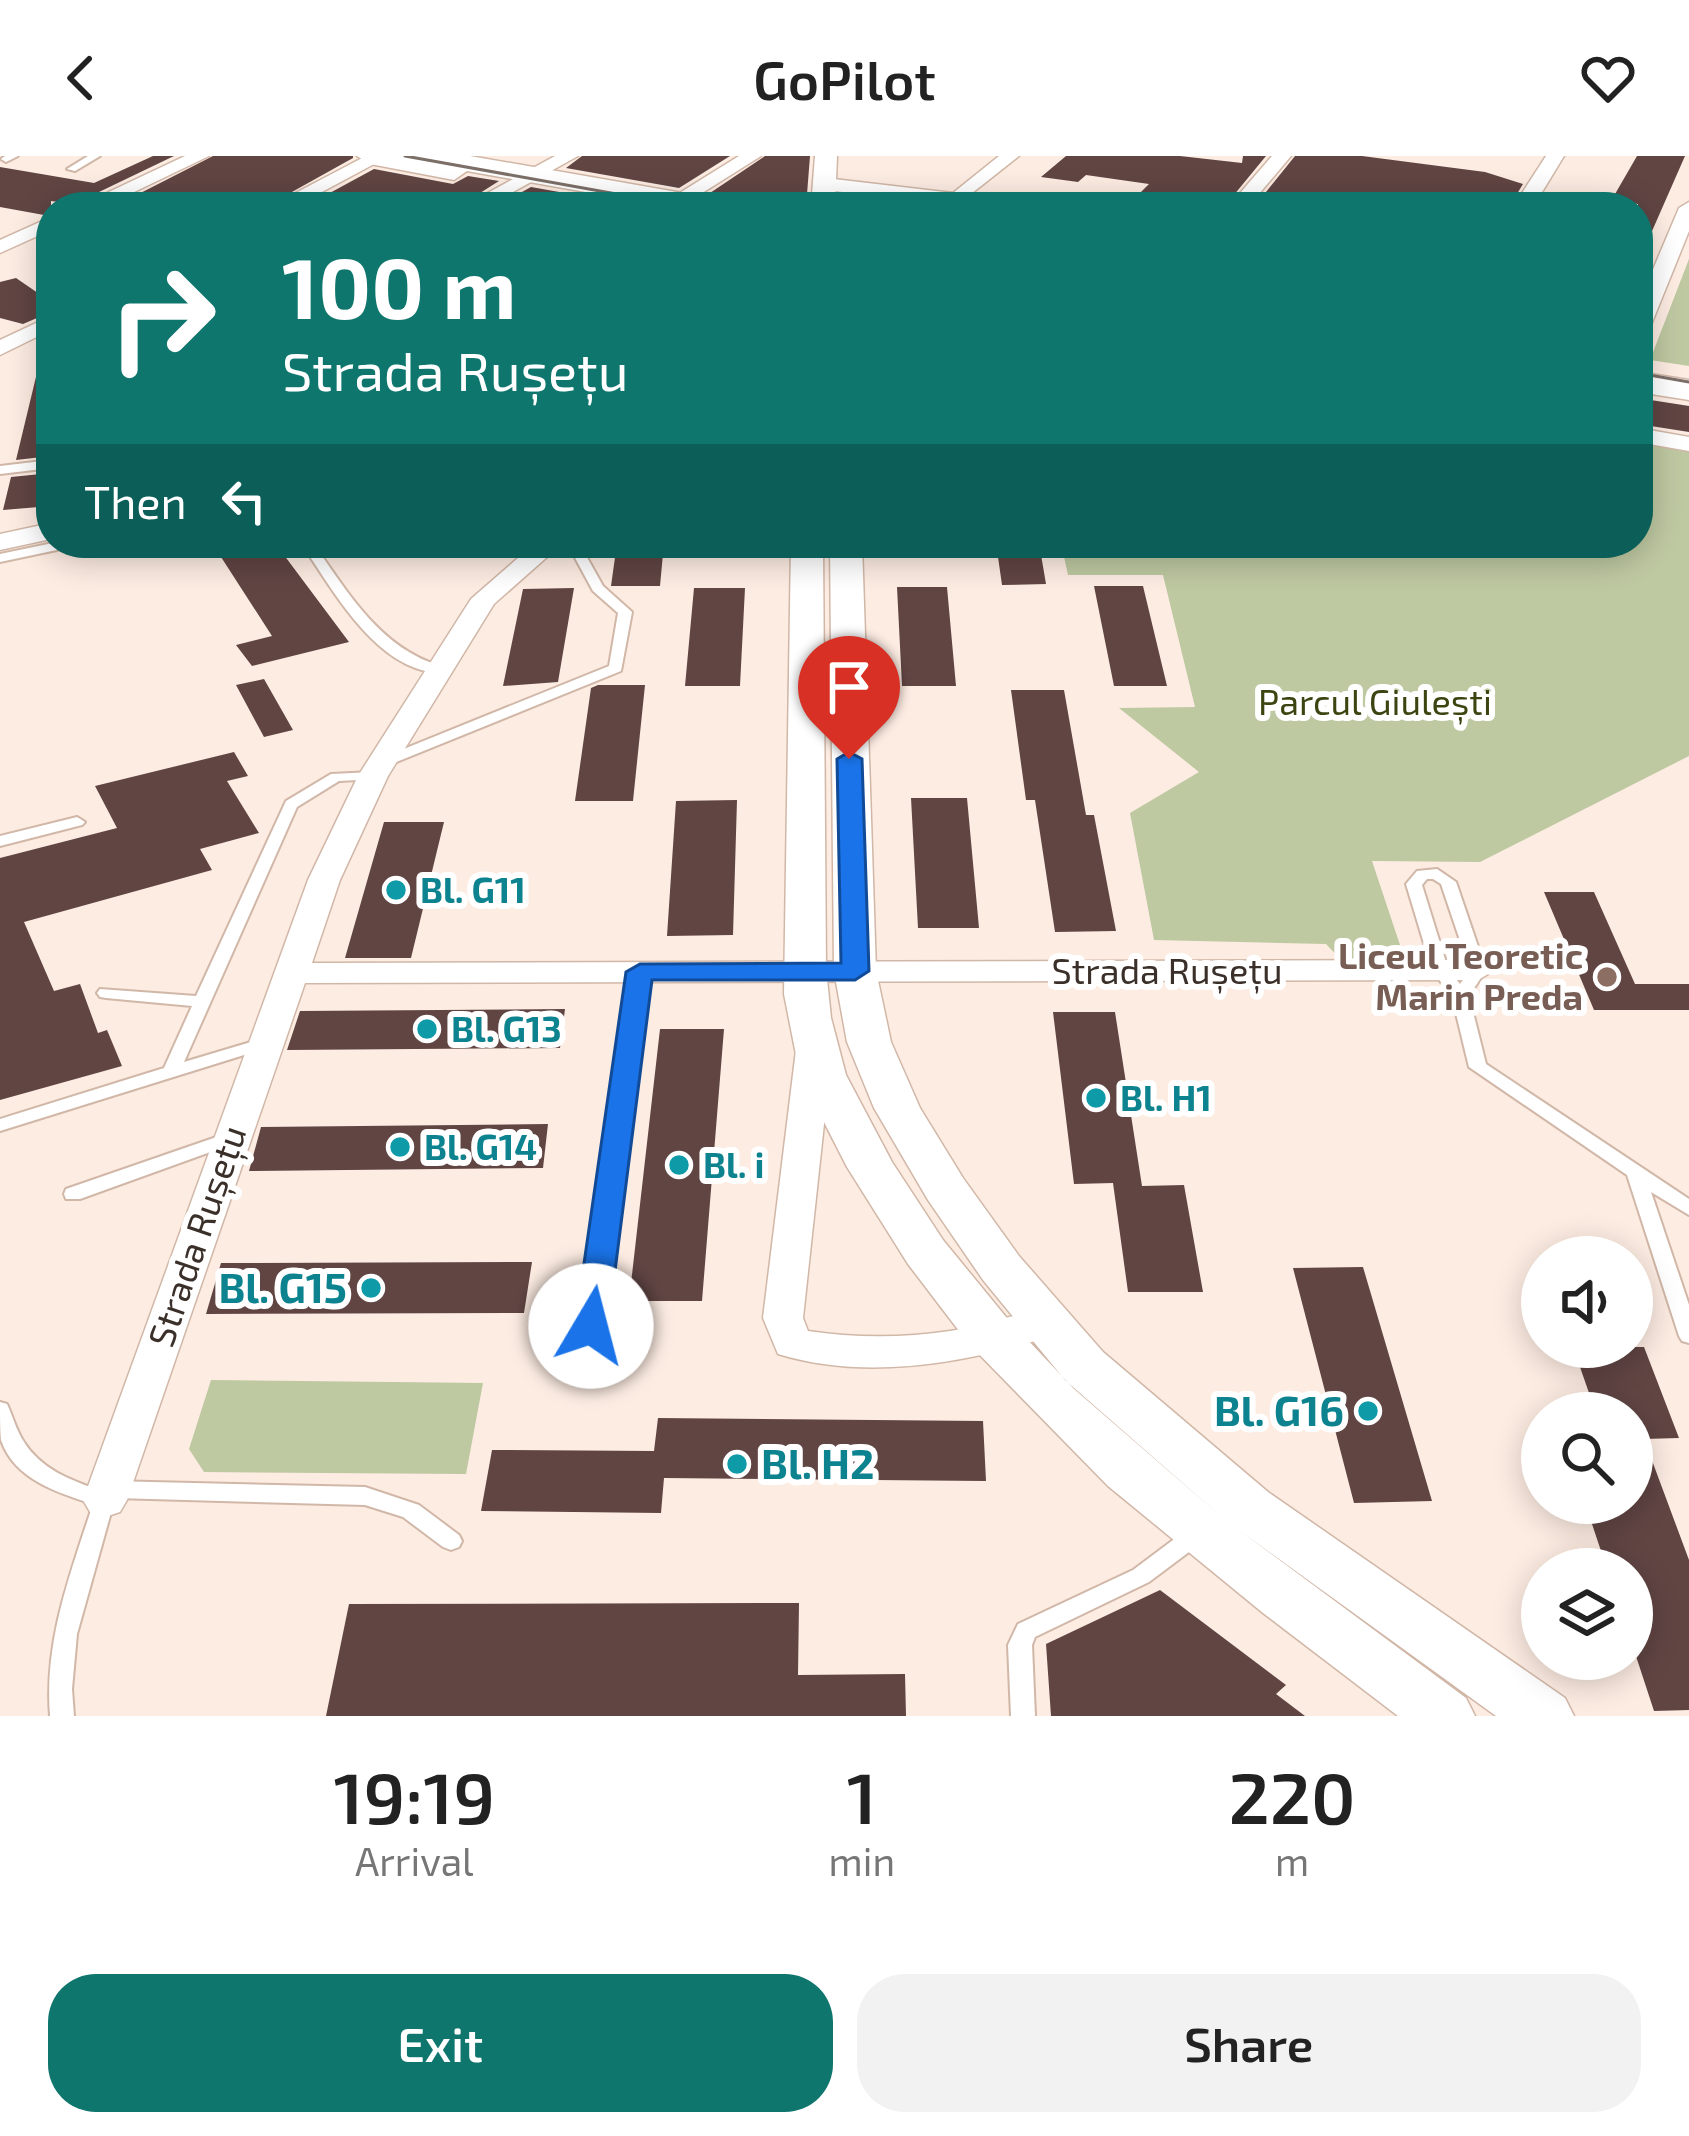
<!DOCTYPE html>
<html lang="en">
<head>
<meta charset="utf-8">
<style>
  body { margin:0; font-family:"Exo 2",sans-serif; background:#f2f2f2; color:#222; height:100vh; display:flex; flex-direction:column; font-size:45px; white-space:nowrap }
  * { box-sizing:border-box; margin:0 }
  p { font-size:39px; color:#767676 }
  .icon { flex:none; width:66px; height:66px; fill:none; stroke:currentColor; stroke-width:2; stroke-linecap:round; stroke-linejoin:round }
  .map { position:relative; height:1560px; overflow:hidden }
  .side { display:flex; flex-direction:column; background:#fff; flex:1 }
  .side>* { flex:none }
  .banner { position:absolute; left:36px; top:36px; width:1617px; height:366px; border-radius:48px; box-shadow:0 6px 30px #0003; background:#0f766e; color:#fff; overflow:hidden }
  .fabs { position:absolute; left:1521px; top:1080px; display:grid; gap:24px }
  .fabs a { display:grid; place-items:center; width:132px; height:132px; border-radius:50%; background:#fff; box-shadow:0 6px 30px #0003; font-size:60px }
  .pin { position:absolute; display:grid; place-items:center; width:102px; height:102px; color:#fff; margin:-123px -51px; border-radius:50% 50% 50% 0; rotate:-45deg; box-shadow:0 0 12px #0007 }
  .pin .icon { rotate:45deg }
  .me { position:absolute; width:132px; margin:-66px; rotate:8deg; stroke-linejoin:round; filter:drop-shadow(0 0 9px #0008) }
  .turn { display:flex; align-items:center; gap:42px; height:252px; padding:0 48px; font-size:54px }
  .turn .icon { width:156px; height:156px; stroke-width:2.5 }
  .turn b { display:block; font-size:84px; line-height:102px }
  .then { display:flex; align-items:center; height:114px; padding:0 48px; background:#0003; gap:24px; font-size:45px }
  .eta { display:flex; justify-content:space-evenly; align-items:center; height:204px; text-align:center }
  .eta b { font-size:72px; font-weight:600; line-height:84px }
  .button { display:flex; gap:24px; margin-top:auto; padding:24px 48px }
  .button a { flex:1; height:138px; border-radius:48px; background:#0f766e; color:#fff; font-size:48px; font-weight:600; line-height:138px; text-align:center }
  .button a+a { background:#f2f2f2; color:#222 }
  header { display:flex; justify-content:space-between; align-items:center; height:156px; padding:0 48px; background:#fff; font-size:54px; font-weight:600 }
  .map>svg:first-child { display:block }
</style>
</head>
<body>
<header><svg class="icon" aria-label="back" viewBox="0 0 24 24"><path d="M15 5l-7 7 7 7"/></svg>GoPilot<svg class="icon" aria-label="heart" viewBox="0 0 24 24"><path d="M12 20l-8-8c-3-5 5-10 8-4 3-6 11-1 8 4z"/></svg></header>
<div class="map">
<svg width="1689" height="1560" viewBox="0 0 1689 1560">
  <rect width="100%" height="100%" fill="#fdece2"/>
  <!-- green -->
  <path fill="#bec8a1" d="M1689,103V210L1650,204Z
    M1638,287L1689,296V600L1480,706L1372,705L1400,789L1390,806H1343L1326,788L1154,784L1130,657L1199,616L1119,552L1195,551L1163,419H1068L1061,387H1638Z
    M211,1224L483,1227L466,1318L204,1316L189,1293Z"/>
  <!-- building -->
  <path fill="#604543" d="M153,0H174L74,48L51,45V57L44,59L0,51V11L94,27Z
    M213,0H353V2L265,51L121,47Z
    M582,0H730L679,32L566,12Z
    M765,0H810L806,51H758L710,37Z
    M1066,0H1180L1242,7L1243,0H1266L1224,51H1142L1155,37L1141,36L1149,28L1086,19L1078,26L1041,21Z
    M1295,0H1362L1485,16L1523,28L1509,51H1254Z
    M1637,0H1685L1638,107V48L1611,45Z
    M374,13L453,28L468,20L499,25L458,51H377L343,45L342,51H304Z
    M531,31L644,51H495Z
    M16,122L51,146V156L23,168L0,162V126Z
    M41,200L51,201V300L16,304Z
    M1638,242L1689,250V276L1638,268Z
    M51,317V350L3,354L11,321Z
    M212,387H275L349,486L252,510L236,489L272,480Z
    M617,387H664L660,430H611Z
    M996,387H1039L1046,428L1002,429Z
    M1094,430H1143L1167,530H1114Z
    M897,431H947L956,530H902Z
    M574,432L558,526L503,530L523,433Z
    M694,432H745L740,530H685Z
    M264,523L293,574L264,581L236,529Z
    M598,529H645L633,645H575L591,532Z
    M1011,534H1064L1086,659H1094L1116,775L1055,776L1035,644H1026Z
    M234,596L248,620L227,625L259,677L200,693L212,714L24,766L54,835L80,828L98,877L107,874L122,910L0,944V702L117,672L95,630Z
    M911,642H967L979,772H918Z
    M737,644L733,779L667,780L676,645Z
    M384,666H444L411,802H345Z
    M1544,736H1594L1635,828H1689V854H1594Z
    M565,853L560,892L287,894L300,855Z
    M1053,856H1115L1142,1030L1184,1029L1203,1136H1128L1113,1027L1074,1028Z
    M660,873H724L702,1145H629Z
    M548,968L543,1012L249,1015L261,971Z
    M532,1106L524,1157L206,1158L221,1107Z
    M1363,1111L1432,1345L1354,1347L1293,1112Z
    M1573,1191H1644L1679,1282L1644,1283L1689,1404V1554L1654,1555L1632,1488V1413H1607L1585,1347H1632V1257H1596Z
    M658,1262L983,1265L986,1325L664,1322L661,1357L481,1355L492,1294L654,1295Z
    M1160,1434L1286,1529L1276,1538L1305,1560H1051L1046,1488Z
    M799,1447L798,1519L905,1518L906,1560H326L349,1448Z"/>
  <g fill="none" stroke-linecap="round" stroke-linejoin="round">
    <!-- service casing -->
    <g stroke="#d1b7a7" stroke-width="4">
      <path id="service" d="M18,0L6,6L1,3L5,0Z
        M88,0H100L75,15L67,13Z
        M51,304V312L0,318V310Z
        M53,387H77L71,391L0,406V398Z
        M301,387H313C349,438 381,494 444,511V517C378,518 333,434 301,387Z
        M567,387H579L603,430L632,456L621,515L389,609H379L377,606L379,603L609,510L618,457L593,435Z
        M373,616L378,617L380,620L378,623L339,625L297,651L184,906L264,882L273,887L270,891L0,975V963L164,912L192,850L106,842L100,841L97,837L100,833L196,840L286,645L331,618Z
        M77,661L85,666L82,669L0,690V680Z
        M1437,713L1456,726L1486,814L1469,840L1486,908L1689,1043V1059L1651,1036L1689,1149V1187L1682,1185L1679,1180L1627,1019L1469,911L1452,841L1432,814L1406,728L1417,715ZM1427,723H1433L1441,728L1470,814L1460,828L1448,813L1422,729Z
        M640,811L648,816L595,1214L592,1219L585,1222L578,1219L575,1214L632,816Z
        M231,976L238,978L240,982L238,986L80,1043H66L64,1038L66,1033Z
        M0,1246L7,1248C13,1261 16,1274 24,1286C41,1313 70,1324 99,1334L102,1327L110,1325L365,1331L419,1349L459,1379L462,1385L459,1391L451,1394L443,1391L403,1361L365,1349L115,1342L77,1478L72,1533L74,1560H50C44,1485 70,1419 93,1348C58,1337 14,1323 1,1284C0,1273 0,1258 0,1246Z
        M1197,1369L1205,1372L1208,1378L1205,1384L1149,1426L1035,1481L1032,1489L1035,1560H1011L1008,1489L1018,1468L1133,1414L1189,1372Z"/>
    </g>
    <!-- minor casing -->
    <g stroke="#d1b7a7" stroke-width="3">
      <path id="minor" d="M185,0H209L103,51H77Z
        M366,0H389L294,51H269Z
        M555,0H578L486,51H462Z
        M739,0H761L680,51H657Z
        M999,0H1019L957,49L825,34L816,28L825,22L953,37Z
        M1272,0H1291L1248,51H1228Z
        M1546,0H1564L1533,51H1513Z
        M1689,46V75L1649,174L1638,180V149L1679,52Z
        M51,61V74L0,97V84Z
        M51,160V174L0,199V184Z
        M1638,272L1689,281V295L1638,286Z
        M51,367V383L0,394V378Z
        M535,387H563L494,448L388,620L340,724L312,807L1478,804L1495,814L1478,824L305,827L127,1344L120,1356L105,1361L90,1356L83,1344L308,724L358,620L471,443Z
        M814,883L826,886L832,894L803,1162L808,1175C855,1182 903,1182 950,1175C982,1171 1034,1149 1061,1157L1067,1167L1061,1177C973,1206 869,1226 778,1198L763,1162L796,894L802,886Z"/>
    </g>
    <!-- tertiary casing -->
    <g stroke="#d1b7a7" stroke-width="3">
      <path id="tertiary" d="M815,0H837L835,51H811Z
        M791,387H823L826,813L831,862L846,919L892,1006L943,1084L1006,1161L1074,1233L1224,1363L1065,1224L983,1124L928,1044L874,952L847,886L834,815L830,387H862L876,815L891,886L920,952L963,1022L1019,1100L1103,1196L1268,1336L1565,1542L1574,1560H1496L1239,1374L1466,1542L1475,1560H1398L1263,1457L1108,1330L969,1188L908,1108L847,1011L800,919L784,838Z"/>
    </g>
    <!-- secondary casing -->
    <g stroke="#d1b7a7" stroke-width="3">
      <path id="secondary" d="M357,0H470L717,43L731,51H670L467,15L454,24L370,8Z
        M1638,216L1689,224V244L1638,236Z"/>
    </g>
    <!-- service -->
    <use href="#service" fill="#fff" fill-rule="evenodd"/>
    <!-- minor -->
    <use href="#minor" fill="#fff" fill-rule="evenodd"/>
    <!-- tertiary -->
    <use href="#tertiary" fill="#fff" fill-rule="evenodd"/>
    <!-- secondary -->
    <use href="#secondary" fill="#fff" fill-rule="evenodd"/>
    <!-- tram -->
    <path stroke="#7c6f68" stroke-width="3" d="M405,0L689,51
      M1638,217L1689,226"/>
  </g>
  <!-- route -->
  <path fill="#1a73e8" stroke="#114b97" stroke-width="3" d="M849,596L862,603L869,815L855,824H652L608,1170L603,1178H579L575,1170L626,816L640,808L841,807L837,603Z"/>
  <!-- markers -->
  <g fill="#0f9aa8" stroke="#fff" stroke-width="4.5">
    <circle cx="396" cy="734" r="12"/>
    <circle cx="427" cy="873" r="12"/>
    <circle cx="1096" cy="942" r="12"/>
    <circle cx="400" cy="991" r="12"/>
    <circle cx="679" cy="1009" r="12"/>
    <circle cx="371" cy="1132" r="12"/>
    <circle cx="1368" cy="1255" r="12"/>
    <circle cx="737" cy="1308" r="12"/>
  </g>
  <circle fill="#8d6e63" stroke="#fff" stroke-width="4.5" cx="1607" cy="821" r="12"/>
  <g text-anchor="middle" stroke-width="12" stroke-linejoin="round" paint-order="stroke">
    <!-- park labels -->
    <g font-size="36" fill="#3c4511" stroke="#fff">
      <text x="1375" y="559">Parcul Giulești</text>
    </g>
    <!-- culture labels -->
    <g font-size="36" font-weight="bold" fill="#0d838f" stroke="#fff" text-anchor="start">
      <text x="420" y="747">Bl. G11</text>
      <text x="451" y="886">Bl. G13</text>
      <text x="1120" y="955">Bl. H1</text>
      <text x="424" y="1004">Bl. G14</text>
      <text x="703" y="1022">Bl. i</text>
    </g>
    <!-- education labels -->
    <g font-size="36" font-weight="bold" fill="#785e54" stroke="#fff" text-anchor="end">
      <text x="1583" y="813">Liceul Teoretic<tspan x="1583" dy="41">Marin Preda</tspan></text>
    </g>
    <!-- street labels -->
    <g font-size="36" fill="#3a2f29" stroke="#fff">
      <text x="1167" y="828">Strada Rușețu</text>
      <text transform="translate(197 1080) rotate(-71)" y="13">Strada Rușețu</text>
    </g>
    <!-- near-culture labels -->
    <g font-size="42" font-weight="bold" fill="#0d838f" stroke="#fff" text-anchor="end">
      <text x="347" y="1147">Bl. G15</text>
      <text x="1344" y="1270">Bl. G16</text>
      <text x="761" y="1323" text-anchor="start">Bl. H2</text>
    </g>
  </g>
</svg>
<div class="fabs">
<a><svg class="icon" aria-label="sound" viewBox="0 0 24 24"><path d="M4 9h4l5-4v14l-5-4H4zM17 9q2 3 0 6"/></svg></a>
<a><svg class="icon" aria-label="search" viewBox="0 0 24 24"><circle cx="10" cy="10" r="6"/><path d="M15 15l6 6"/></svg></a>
<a><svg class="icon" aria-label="layers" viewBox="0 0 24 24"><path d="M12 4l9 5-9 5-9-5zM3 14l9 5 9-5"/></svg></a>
</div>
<div class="pin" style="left:849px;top:603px;background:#d93025"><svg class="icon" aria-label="arrive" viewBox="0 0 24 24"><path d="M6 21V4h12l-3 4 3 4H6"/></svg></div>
<svg class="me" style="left:591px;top:1170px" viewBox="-20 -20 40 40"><circle r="19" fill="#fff"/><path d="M0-13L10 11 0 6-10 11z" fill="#1a73e8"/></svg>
<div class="banner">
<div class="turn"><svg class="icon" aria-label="right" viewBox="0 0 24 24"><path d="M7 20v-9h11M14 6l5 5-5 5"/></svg><div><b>100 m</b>Strada Rușețu</div></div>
<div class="then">Then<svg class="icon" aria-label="left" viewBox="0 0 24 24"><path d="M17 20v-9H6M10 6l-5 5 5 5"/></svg></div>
</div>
</div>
<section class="side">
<div class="eta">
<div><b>19:19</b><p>Arrival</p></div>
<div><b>1</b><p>min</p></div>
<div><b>220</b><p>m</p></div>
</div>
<div class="button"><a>Exit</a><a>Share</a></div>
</section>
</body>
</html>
